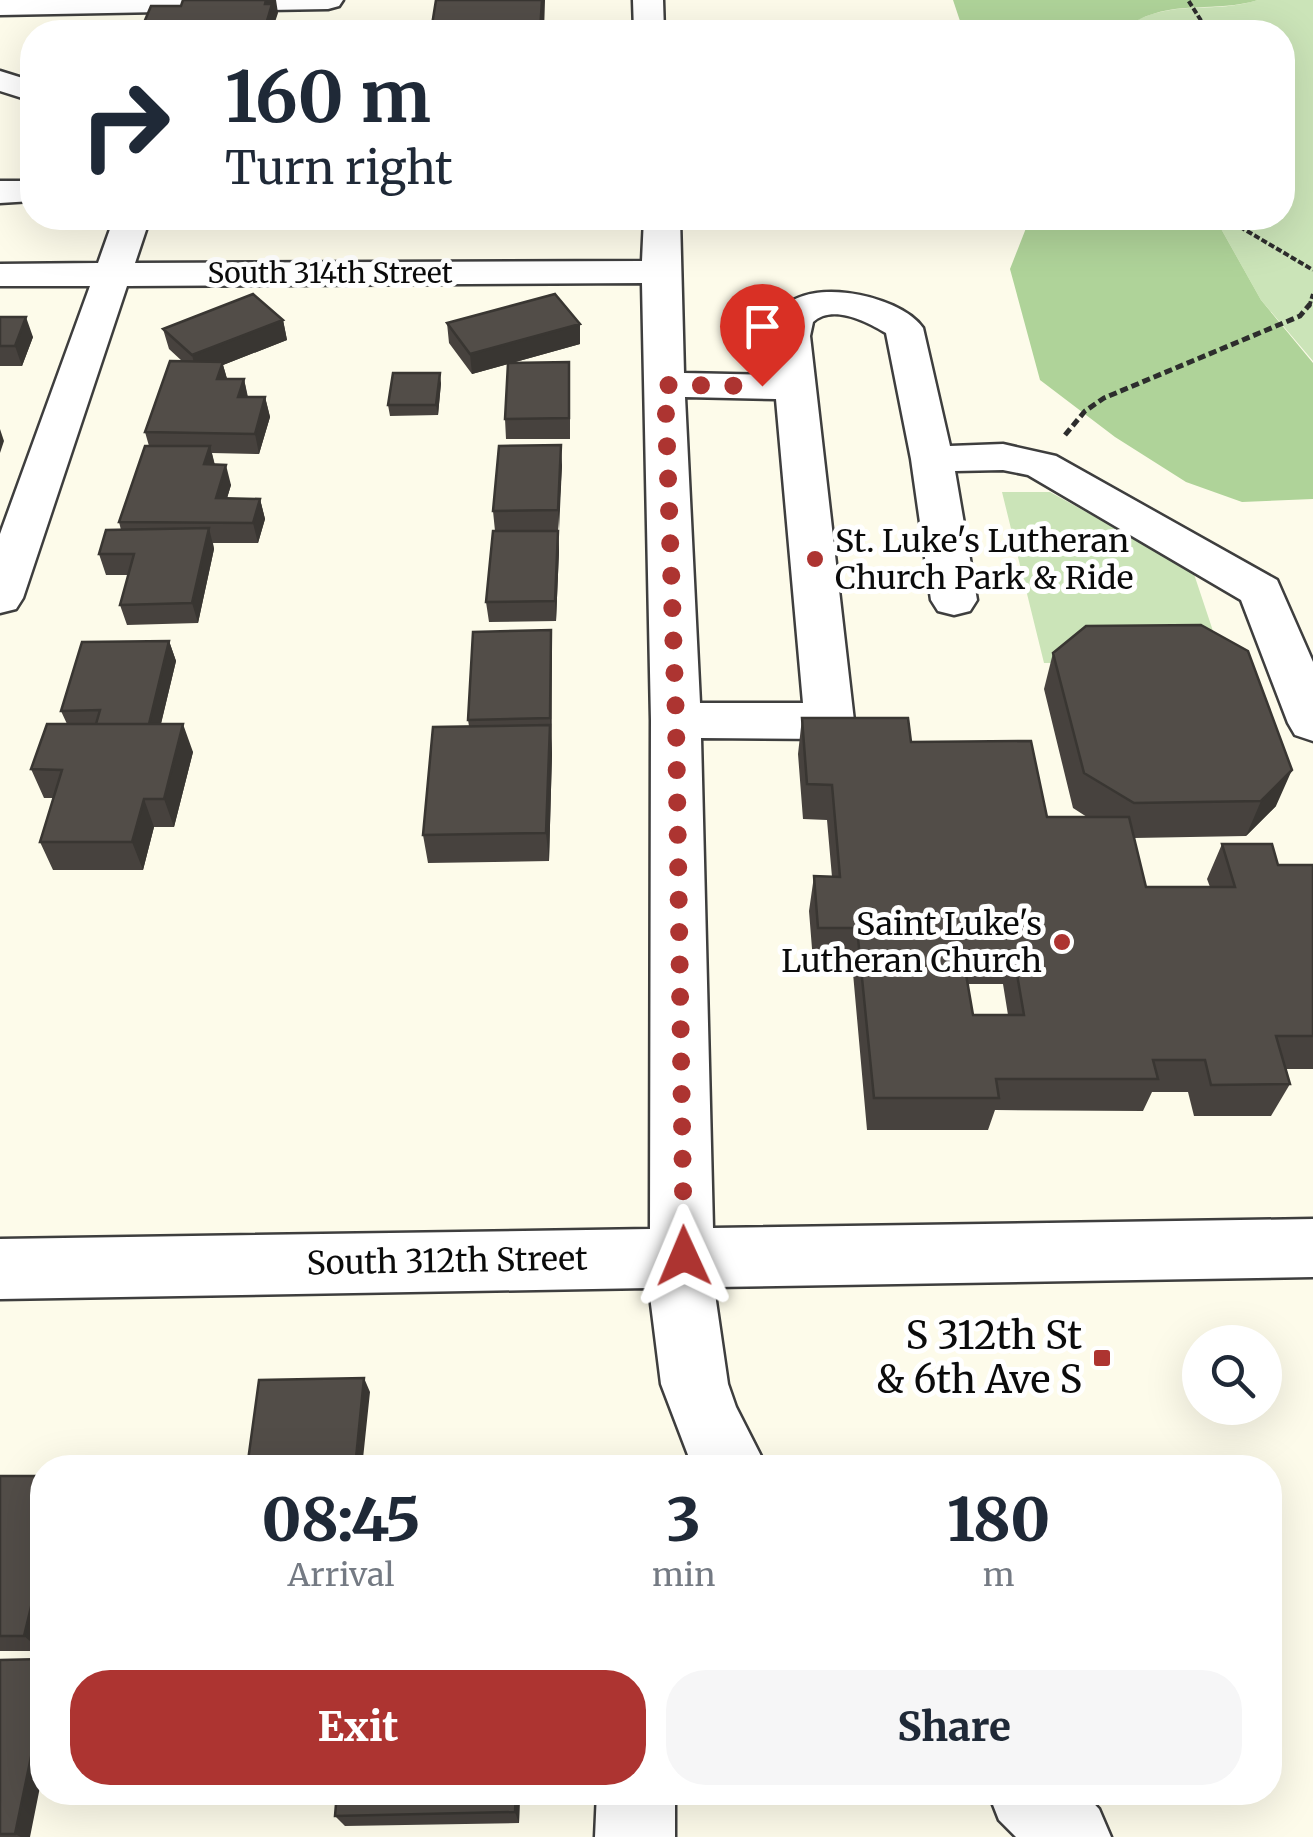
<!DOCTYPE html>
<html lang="en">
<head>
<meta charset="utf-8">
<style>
  body { margin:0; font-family:Merriweather,serif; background:#f6f6f7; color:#1f2937; height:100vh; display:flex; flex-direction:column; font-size:38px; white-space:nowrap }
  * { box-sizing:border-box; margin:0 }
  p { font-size:32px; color:#747a83 }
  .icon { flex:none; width:55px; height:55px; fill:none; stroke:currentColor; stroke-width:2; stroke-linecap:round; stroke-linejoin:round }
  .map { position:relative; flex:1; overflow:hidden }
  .panel { position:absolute; left:30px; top:1455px; width:1252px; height:350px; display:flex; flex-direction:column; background:#fff; border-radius:40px; box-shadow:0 10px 40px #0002 }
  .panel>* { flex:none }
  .guide { position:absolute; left:20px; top:20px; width:1275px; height:210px; border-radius:40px; box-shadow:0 10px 40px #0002; background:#fff; color:#1f2937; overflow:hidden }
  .buttons { position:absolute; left:1182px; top:1325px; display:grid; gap:20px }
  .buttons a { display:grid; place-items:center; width:100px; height:100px; border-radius:50%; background:#fff; box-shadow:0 10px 40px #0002; font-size:50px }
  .pin { position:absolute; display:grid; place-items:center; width:85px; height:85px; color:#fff; margin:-102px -42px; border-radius:50% 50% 50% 0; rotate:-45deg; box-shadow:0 0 10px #0007 }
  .pin .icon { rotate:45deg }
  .me { position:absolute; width:110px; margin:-55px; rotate:359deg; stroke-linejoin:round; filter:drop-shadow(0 0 8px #0008) }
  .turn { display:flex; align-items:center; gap:35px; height:210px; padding:0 40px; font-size:45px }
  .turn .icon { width:130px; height:130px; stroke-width:2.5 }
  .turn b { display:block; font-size:70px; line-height:85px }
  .eta { display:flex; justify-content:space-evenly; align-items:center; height:170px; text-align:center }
  .eta b { font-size:60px; font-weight:800; line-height:70px }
  .cta { display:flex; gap:20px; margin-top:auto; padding:20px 40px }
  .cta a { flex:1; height:115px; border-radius:40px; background:#ad3431; color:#fff; font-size:40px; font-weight:800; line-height:115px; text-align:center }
  .cta a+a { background:#f6f6f7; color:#1f2937 }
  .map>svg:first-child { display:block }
</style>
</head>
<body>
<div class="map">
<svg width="1313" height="1837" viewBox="0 0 1313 1837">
  <rect width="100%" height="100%" fill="#fdfbea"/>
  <!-- green -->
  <path fill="#cbe4b8" d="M1258,0H1313V361L1261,300L1215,218H1282V32H1145L1137,20C1179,0 1214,14 1258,0Z
    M1002,492H1050L1193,571L1223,661L1044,663Z"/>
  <!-- forest -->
  <path fill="#afd399" d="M953,0H1258C1215,13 1178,0 1138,20L1145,32H978L960,21Z
    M1030,218H1215L1261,300L1313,363V499L1242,502L1186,482L1115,437L1040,380L1010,269Z"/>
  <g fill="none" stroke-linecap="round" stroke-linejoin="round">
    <!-- minor casing -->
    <g stroke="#3e3e3e" stroke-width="5">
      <path id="minor" d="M0,0H343L339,6L328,9L0,15Z
        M633,0H663L664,32H634Z
        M0,71L32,81V101L0,91Z
        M0,181H32V201L0,203Z
        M114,218H150L135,263L642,261L644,218H680L684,373L774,375C772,357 767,336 775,319C796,272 900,294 923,328L950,446L1003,444L1056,456L1277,580L1313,662V741L1295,735L1288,723L1241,600L1028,475L1003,470L955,471L977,600L970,611L954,615L938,611L931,600L911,459L886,333C866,321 832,304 813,322L810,336L854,721L847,733L829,739L701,738L713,1228L1313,1219V1277L714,1287L728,1384L736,1407L767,1468H693L661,1384L649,1288L0,1299V1239L650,1229L651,720L642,283L127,286L23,598L16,609L0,613V534L90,286H0V264L98,263ZM685,397L776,399L803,703H700Z
        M597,1792H675V1837H595Z
        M988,1792H1083L1099,1809L1111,1837H1016L999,1820Z"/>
    </g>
    <!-- path-far1 -->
    <path stroke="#2d2d2d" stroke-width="4" stroke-dasharray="6 2.5" stroke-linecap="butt" d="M1173,32L1191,31L1202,22L1188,0
      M1225,218L1313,270
      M1309,307L1313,294"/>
    <!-- path -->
    <path stroke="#2d2d2d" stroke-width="5" stroke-dasharray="8 4" stroke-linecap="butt" d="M1065,435L1085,411L1104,398L1300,316L1310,304"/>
    <!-- minor -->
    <use href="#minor" fill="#fff" fill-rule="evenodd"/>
  </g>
  <!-- wall -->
  <path fill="#47423e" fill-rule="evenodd" d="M0,317L33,337L22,366H0Z
    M283,320L287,340L223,365L227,379H244L248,397H265L270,417L259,454L212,453L215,465L231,485L227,498L260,499L265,519L258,543H213L214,549L198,623L127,625L120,605L128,575H106L99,554L121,530L119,522L149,446L145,432L182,361L169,349L163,329Z
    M447,323L580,344L512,363L570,382V439H506L505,419L508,364L472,374L449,343Z
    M441,383L438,415L390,416L388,405Z
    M562,465L558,531L559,551L556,621L489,622L486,602L495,531L493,511Z
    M551,630L552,754L549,861L428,863L423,835L469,726L468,720Z
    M169,641L176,661L161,724L193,752L174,827H154L143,870H53L40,842L54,798H44L31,769L67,724L61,711Z
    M1053,653L1276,806L1246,836L1134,838L1146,887H1210L1207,879L1222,844L1278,865H1313V1069H1285L1290,1084L1271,1116H1194L1188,1092H1152L1143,1111L995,1110L988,1130H867L852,962L813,961L809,911L814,876L832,877L827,820L803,819L798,754L802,718L911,742L1047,817H1087L1073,808L1044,689ZM968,984H1003L1008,1015H973Z
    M0,1476H42V1651H0Z
    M0,1660L30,1837H0Z
    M520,1792L519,1823L345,1826L335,1816Z"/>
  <!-- shaded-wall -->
  <path fill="#393632" d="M266,0H276L278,13L275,22L277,32H264Z
    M542,0H545L544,32H540Z
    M26,317L33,337L22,366L15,346Z
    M283,320L287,340L223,365L228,382L197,375L192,355Z
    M580,324V344L472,374L470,354Z
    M440,373L441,383L438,415L436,405Z
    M244,379L248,400L238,397Z
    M265,397L270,417L259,454L255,434Z
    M0,429L4,441L0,453Z
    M561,445L562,465L559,531L558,510Z
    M210,446L215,467L204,464Z
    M226,465L231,485L221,518L216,498Z
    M260,499L265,519L258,543L253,523Z
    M209,528L214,549L198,623L192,603Z
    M558,531L559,551L556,621L555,601Z
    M551,630L552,651L551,738L550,718Z
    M169,641L176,661L155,748L148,728Z
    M183,724L193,752L174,827L164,799Z
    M550,725L552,754L549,861L546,833Z
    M1292,770L1276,806L1246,836L1261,801Z
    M144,799L154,827L143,870L132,842Z
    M364,1378L370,1392L362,1468H355Z
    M42,1561V1651L24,1636Z
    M42,1704V1777L30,1837H21L15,1834Z
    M516,1792H520L519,1823L515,1812Z"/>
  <!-- building -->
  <path fill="#524d48" stroke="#393632" stroke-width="2.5" fill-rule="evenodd" d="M183,0H266L265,4H272L264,31L432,25L436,0H542L540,32H140L151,6H181Z
    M253,294L283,320L192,355L163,329Z
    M555,294L580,324L470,354L447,323Z
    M0,317H26L15,346H0Z
    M170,361L223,362L217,379H244L238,397H265L255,434L145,432Z
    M569,362V418L505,419L508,363Z
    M393,373H440L436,405H388Z
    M561,445L558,510L493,511L499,446Z
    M145,446H210L204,464L226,465L216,498L260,499L253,523L119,522Z
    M209,528L192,603L120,605L134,554H99L106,530Z
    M493,531H558L555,601L486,602Z
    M1201,625L1248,651L1292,770L1261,801L1134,803L1084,773L1053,653L1086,626Z
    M551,630L550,718L468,720L473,632Z
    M169,641L149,724H96L100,710L61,711L82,642Z
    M802,718H908L911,742L1031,741L1047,817H1129L1146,887H1235L1222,844H1272L1278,865H1313V1036H1276L1290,1084L1211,1085L1205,1060H1153L1158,1079H996L999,1098H874L857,928H818L814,876L840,877L832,785L807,784ZM962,951H1013L1024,1015H973Z
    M47,724H183L164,799H144L132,842H40L62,770L31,769Z
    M550,725L546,833L423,835L433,727Z
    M364,1378L355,1468H247L259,1380Z
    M0,1476H42V1561L24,1636H0Z
    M42,1659V1704L15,1834H0V1660Z
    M337,1792H516L515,1812L335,1816Z"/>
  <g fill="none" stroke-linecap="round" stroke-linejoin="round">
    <!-- route -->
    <path stroke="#ad3431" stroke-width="18" stroke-dasharray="0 32.4" d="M684,1256L676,720L665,385L762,386"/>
  </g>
  <!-- markers -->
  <g fill="#ad3431" stroke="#fff" stroke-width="4">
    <circle cx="815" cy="559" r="10"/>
    <circle cx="1062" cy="942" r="10"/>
    <rect x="1092" y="1348" width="20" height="20" rx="5"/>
  </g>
  <g text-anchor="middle" stroke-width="10" stroke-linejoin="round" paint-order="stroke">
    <!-- far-street labels -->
    <g font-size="28" fill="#0b0b0b" stroke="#fff">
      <text x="330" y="283">South 314th Street</text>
    </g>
    <!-- poi labels -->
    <g font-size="32" fill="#0b0b0b" stroke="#fff" text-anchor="start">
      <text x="835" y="552">St. Luke's Lutheran<tspan x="835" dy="37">Church Park &amp; Ride</tspan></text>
      <text x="1042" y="935" text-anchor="end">Saint Luke's<tspan x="1042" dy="37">Lutheran Church</tspan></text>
    </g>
    <!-- street labels -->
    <g font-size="32" fill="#0b0b0b" stroke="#fff">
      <text transform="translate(447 1261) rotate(-1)" y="11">South 312th Street</text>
    </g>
    <!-- near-poi labels -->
    <g font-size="38" fill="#0b0b0b" stroke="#fff" text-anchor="end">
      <text x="1082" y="1349">S 312th St<tspan x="1082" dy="44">&amp; 6th Ave S</tspan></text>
    </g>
  </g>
</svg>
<div class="buttons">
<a><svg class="icon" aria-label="search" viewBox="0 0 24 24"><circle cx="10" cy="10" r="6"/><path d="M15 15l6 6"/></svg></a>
</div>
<div class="pin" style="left:762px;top:386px;background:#d93025"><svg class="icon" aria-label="arrive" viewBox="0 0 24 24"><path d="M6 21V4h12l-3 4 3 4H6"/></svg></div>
<svg class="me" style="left:684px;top:1256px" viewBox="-20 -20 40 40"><path d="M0-17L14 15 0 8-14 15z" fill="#ad3431" stroke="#fff" stroke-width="4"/></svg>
<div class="guide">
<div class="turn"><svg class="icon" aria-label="right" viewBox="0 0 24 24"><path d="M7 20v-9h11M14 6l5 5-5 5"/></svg><div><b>160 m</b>Turn right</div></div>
</div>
<section class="panel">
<div class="eta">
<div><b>08:45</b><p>Arrival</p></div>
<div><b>3</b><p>min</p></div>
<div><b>180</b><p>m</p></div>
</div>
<div class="cta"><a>Exit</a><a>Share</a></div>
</section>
</div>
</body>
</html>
